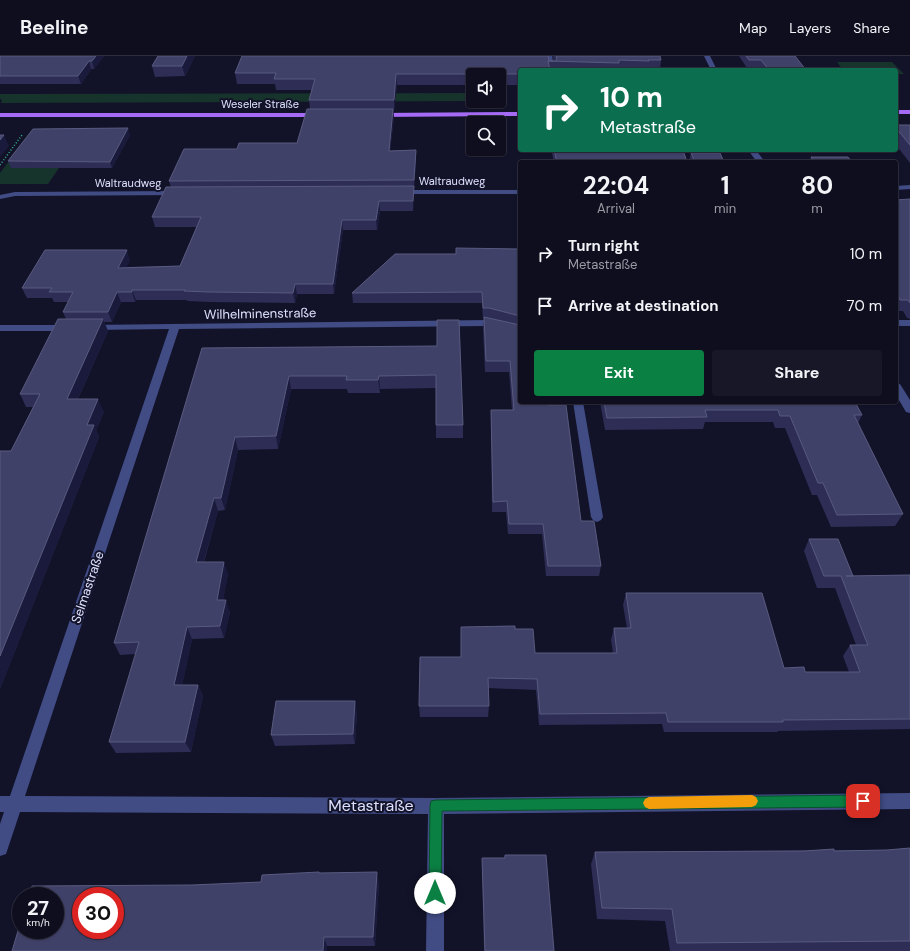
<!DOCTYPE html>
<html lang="en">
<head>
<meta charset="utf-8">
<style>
  body { margin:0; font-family:"DM Sans",sans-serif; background:#171728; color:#f1f3f6; height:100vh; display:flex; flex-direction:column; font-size:15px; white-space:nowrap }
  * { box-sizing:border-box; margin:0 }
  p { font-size:13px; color:#9b9ca4 }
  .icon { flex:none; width:22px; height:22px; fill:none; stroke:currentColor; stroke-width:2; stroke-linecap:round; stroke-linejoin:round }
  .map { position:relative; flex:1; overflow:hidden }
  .sheet { position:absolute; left:518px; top:104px; width:380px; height:244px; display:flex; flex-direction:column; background:#0e0e1f; border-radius:4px; box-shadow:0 1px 3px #0004,0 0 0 1px #2e2e3d }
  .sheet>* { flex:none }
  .guide { position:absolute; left:518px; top:12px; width:380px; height:84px; border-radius:4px; box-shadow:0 1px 3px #0004,0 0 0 1px #2e2e3d; background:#0b6e4f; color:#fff; overflow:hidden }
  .controls { position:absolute; left:466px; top:12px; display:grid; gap:8px }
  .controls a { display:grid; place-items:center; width:40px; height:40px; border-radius:4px; background:#0e0e1f; box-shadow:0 1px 3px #0004,0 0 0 1px #2e2e3d; font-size:20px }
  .speed { position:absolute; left:12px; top:831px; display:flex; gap:8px; font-size:20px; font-weight:700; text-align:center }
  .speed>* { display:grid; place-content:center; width:52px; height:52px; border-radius:50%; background:#0e0e1f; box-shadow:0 1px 3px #0004,0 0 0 1px #2e2e3d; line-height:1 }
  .speed small { font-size:10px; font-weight:400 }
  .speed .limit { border:6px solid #d22; background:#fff; color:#111 }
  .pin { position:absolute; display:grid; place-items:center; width:34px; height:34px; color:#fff; margin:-17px; border-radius:8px; box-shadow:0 2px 6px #0006 }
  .me { position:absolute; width:44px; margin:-22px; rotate:0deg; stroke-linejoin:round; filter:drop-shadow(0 0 3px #0008) }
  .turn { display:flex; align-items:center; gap:14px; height:84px; padding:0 16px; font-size:18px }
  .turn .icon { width:52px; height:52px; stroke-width:2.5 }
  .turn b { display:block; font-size:28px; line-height:34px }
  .eta { display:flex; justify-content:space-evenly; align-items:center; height:68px; text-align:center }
  .eta b { font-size:24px; font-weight:700; line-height:28px }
  .cta { display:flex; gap:8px; margin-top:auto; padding:8px 16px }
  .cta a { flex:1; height:46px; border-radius:4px; background:#0b8043; color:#fff; font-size:16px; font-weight:700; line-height:46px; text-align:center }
  .cta a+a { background:#171728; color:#f1f3f6 }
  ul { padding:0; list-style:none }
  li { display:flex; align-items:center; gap:12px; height:52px; padding:0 16px }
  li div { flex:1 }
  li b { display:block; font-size:15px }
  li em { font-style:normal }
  header { display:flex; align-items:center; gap:24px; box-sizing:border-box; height:56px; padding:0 20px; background:#0e0e1f; border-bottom:1px solid #2e2e3d }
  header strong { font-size:19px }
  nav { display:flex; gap:22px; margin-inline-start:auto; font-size:14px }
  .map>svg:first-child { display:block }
</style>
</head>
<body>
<header>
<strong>Beeline</strong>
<nav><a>Map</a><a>Layers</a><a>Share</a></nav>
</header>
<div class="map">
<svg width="910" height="895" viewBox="0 0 910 895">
  <rect width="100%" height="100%" fill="#121329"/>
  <!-- green -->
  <path fill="#16332c" d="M837,6H892L904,18H896V14H843Z
    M473,37V45L1,47L2,44L0,43V38Z
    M32,74H85L48,128H0V117Z"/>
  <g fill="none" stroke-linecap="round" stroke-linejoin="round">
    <!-- path -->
    <path stroke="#39b594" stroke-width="1.5" stroke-dasharray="1 2" stroke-linecap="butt" d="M0,109L22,79"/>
    <!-- minor -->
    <path fill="#414c85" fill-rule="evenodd" d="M546,0H552L555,14H549Z
      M704,0H710L717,14H711Z
      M748,94H756L765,106H757Z
      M910,129V133L896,134V130Z
      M396,134H520V138H399L395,136Z
      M178,135H181V139L15,140L0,143V139L15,136Z
      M488,264L520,272V278L488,270L179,273L25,740L436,742L910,737V753L444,758V895H426L428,758L20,756L6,798L0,800V768L4,756H0V740H10L169,273L91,274L88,273L86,271L88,269Z
      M896,264H910V270H896Z
      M0,269H69L74,272L69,275H0Z
      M896,327L900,328L910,344V357L906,356L896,339Z
      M573,346H583L603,461L601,464L597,466L593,464L591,461Z"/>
    <!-- major -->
    <path fill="#a56bf6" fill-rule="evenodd" d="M896,54H910V58H896Z
      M520,56V60L377,61L373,59L377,57Z
      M0,57H321L325,59L321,61H0Z"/>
  </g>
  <!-- wall -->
  <path fill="#2d2d56" d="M0,0H104L94,13H91L81,28H0Z
    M195,0L185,20L155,21L152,10Z
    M552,0H660L661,4L660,14H520V29H499V19H473V29H397L394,55H393L394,62L390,95L416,94V103L414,133L413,155H380L377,174H343L334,238H297L295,247L210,246L187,245V244H136L135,246H121L112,266H104L108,275L78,343L104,356L96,374L99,381L0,633V395H11L34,351H26L20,338L66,263L63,256L68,246H54L52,242H27L22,232L130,204L126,211L180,210L197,171H155L152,161L171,131L169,125L237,93L297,87L310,53L309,44L312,34H276L275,28H237L235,17L554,5Z
    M739,0H795L806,14H761L759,12H747Z
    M896,69H910V107L896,89Z
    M130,79L112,112H11L8,105Z
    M553,94H683L687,106H554L552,97Z
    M691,97L724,106H689Z
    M811,101L852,106H810Z
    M910,143V263L907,262L903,255H896V144Z
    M520,193V346L548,349L581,465L601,510L599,520H546L542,478H508L506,456H492L491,365V354H512L509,316H485L483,272L484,263H483L482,247H353L352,237Z
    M437,290L463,369V382H436V332L380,333V337H348L347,333H291L278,393L238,394L225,454L218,455L204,506L228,518L223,544L230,556L224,582L192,583L182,629H198L203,640L191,696L116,697L109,686L136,598L120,599L114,587L202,292Z
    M600,346H855L862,359L858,367L903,458L895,470L831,471L817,439H812L785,372H775L773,366H705L703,373L605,374Z
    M809,483L853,520L910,519V673L778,675L777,676H664L662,668L539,669L536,634L488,632L489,650L488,661H420L419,650L515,573L535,597H613L611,584L614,572H627L623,549L626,537L784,612L805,616H849L843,600L850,589H856L835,532H817L804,495Z
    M357,656L355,688L275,690L271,679Z
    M910,792V895H670L665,865L597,863L591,808L595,796L887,794Z
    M505,799L554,895H484L482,812V802H504Z
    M320,817L379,826L375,890H327L192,829L261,826Z"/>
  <!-- shaded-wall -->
  <path fill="#1a1b3c" d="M96,0H104L94,13L92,5Z
    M187,0H195L185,20L182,10Z
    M89,5L91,13L81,28L78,20Z
    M396,18L397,29L394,55V44Z
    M393,53L394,62L389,103V95Z
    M128,72L130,79L112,112L110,106Z
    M4,79L9,90L0,101V84Z
    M416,94V103L414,133V124Z
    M414,130V140L413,155V145Z
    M379,145L380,155L377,174L376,164Z
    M342,164L343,174L334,238L333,228Z
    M127,194L130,204L122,222L118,212Z
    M295,228L297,238L295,247L293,237Z
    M132,234L136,244L135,246L132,236Z
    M117,236L121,246L112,266L108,256Z
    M103,263L108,275L72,356L67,343Z
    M289,320L291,333L278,393L276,380Z
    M379,320L380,333V337L378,324Z
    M98,343L104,356L96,374L99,381L0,633V600L87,369Z
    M235,381L238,394L225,454L221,442Z
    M214,442L218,455L200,518L196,506Z
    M224,506L228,518L221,556L217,544Z
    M226,544L230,556L224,582L220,570Z
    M187,571L192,583L180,640L174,629Z
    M198,629L203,640L191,696L185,686Z
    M355,645L357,656L355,688L353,678Z
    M377,816L379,826L375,890L373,881Z
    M324,881L327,890V895H323Z"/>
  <!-- building -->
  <path fill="#404168" stroke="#595a7f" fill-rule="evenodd" d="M0,0H96L92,5H89L78,20H0Z
    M158,0H187L182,10H152Z
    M242,0H548L549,5H556L557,3L556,0H660L661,4H648L649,5L619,4V7L548,5L550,14H520V18H396L394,44H309L315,23H274L276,17H235Z
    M746,0H795L806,14H769L761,4H749Z
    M307,53H393L389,95L416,94L414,124L169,125L184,93H237L239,87H297Z
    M896,69H910V89L896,72Z
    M128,72L110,106L8,105L33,73Z
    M0,79H4L0,84Z
    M554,94H683L687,106H557Z
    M691,97H720L724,106H695Z
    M811,101H848L852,106H814Z
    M414,130L413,145H379L376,164H342L333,228H295L293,237L208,236L184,235L185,234H132V236H117L108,256H63L73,236H49L52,232H22L45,194H127L118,212L180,210L201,161H152L166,131Z
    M910,143V247L908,244H900L896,236V144Z
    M456,192L520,193V260L489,252H483L482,236L352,237L395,198H456Z
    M484,261L520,269V346H548V349H566L581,465H594L601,510H548L543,468H509L507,445L493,446L491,354H514L510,305H486Z
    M58,263H103L67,343H98L87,369H94L0,600V395H11L40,338H20Z
    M437,264H459L463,369H436V319L379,320L378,324H346L347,320H289L276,380L235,381L221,442H214L196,506H224L217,544H226L220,570L187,571L174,629H198L185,686H109L139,586L114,587L202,292L437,290Z
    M604,346H855L862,359H854L903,458L837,459L823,427H818L790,360H780L778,354H705L707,361L607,362Z
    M809,483H838L853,520H846L910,519V663L783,664V666H668L666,657L540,658L537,623L488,622L489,650H419L420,601H461V571L515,570V573H533L535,597H617L614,572H631L626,537H762L784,612L804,611L805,616H860L850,589H868L865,582L841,520H824Z
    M276,645H355L353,678L271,679Z
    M910,792V885L677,887L672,853L602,852L595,796L804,795L834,793V795L887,794Z
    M505,799H546L554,895H485L482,802H505Z
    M319,816V817L377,816L373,881H324L323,895H12L21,865V874H55V840H29L32,830L192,829L261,826L262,819ZM81,840H115V874H81Z"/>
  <!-- route -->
  <path fill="#0b8043" stroke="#07532c" d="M863,739L867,741L869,745L867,749L863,751L442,755L441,837L440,841L435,843L430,841L429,837L430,750L431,745L436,744Z"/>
  <!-- slow -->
  <path fill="#f59e0b" d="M752,739L756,741L758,745L756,749L752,751L649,753L645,751L643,747L645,743L649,741Z"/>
  <g text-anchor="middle" stroke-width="4" stroke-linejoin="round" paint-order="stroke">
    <!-- far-street labels -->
    <g font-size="11" fill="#dde0fd" stroke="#121329">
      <text x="260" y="52">Weseler Straße</text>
      <text x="452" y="129">Waltraudweg</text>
      <text x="128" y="131">Waltraudweg</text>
    </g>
    <!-- street labels -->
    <g font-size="13" fill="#dde0fd" stroke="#121329">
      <text transform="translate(260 257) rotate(-1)" y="5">Wilhelminenstraße</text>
      <text transform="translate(87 531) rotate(-71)" y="5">Selmastraße</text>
    </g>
    <!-- near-street labels -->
    <g font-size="16" fill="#dde0fd" stroke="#121329">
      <text x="371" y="755">Metastraße</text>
    </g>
  </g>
</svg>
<div class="controls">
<a><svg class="icon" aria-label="sound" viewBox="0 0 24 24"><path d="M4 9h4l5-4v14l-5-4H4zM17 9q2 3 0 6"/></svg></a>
<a><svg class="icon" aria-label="search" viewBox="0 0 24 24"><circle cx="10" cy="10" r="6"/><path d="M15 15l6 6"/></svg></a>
</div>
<div class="speed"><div>27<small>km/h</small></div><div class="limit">30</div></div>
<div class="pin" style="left:863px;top:745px;background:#d93025"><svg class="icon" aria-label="arrive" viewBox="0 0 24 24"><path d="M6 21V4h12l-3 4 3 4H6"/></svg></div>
<svg class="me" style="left:435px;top:837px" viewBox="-20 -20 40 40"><circle r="19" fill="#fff"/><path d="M0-13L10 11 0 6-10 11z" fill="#0b8043"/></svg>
<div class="guide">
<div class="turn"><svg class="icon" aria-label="right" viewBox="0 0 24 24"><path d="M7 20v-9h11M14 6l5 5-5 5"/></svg><div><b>10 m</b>Metastraße</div></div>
</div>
<section class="sheet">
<div class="eta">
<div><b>22:04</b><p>Arrival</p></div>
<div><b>1</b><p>min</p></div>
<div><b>80</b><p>m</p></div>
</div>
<ul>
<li><svg class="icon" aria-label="right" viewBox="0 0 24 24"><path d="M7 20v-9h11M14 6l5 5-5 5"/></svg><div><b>Turn right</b><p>Metastraße</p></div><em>10 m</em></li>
<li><svg class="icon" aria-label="arrive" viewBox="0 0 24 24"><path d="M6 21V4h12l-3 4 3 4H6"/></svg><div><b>Arrive at destination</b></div><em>70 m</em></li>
</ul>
<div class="cta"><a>Exit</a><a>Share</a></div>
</section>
</div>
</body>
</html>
